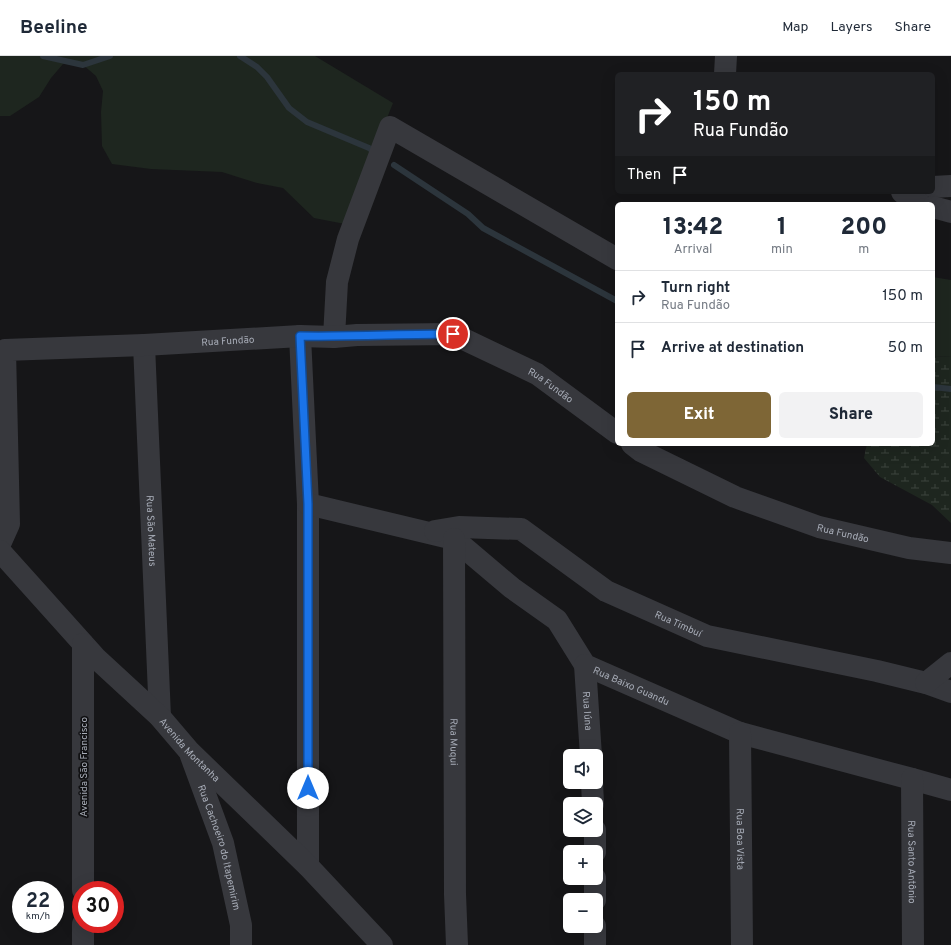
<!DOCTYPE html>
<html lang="en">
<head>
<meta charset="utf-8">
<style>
  body { margin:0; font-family:Overpass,sans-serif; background:#f2f2f3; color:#1f2937; height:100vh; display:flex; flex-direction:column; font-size:15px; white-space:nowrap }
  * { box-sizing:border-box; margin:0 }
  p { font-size:13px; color:#747a83 }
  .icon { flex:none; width:22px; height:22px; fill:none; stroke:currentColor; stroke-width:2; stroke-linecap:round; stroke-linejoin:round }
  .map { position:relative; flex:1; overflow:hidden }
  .drawer { position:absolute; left:615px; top:146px; width:320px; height:244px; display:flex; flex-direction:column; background:#fff; border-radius:6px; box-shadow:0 4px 16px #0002 }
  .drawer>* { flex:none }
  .hud { position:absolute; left:615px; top:16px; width:320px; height:122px; border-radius:6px; box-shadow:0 4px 16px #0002; background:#202124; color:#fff; overflow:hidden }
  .fabs { position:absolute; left:563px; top:693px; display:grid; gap:8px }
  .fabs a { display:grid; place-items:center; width:40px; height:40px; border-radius:6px; background:#fff; box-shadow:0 4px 16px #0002; font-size:20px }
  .speed { position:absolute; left:12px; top:825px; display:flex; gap:8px; font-size:20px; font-weight:700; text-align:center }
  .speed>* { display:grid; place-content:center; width:52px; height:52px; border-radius:50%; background:#fff; box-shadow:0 4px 16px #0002; line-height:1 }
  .speed small { font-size:10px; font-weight:400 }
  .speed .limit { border:6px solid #d22; background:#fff; color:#111 }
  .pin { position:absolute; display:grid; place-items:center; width:34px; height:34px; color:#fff; margin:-17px; border:2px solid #fff; border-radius:50%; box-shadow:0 1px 4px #0007 }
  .me { position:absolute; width:44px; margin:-22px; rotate:0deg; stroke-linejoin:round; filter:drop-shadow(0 0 3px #0008) }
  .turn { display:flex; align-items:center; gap:14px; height:84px; padding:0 12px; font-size:18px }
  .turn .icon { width:52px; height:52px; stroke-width:2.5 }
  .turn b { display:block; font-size:28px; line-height:34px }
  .then { display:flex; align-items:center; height:38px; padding:0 12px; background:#0003; gap:8px; font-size:15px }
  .eta { display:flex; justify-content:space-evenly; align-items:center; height:68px; text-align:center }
  .eta b { font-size:24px; font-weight:800; line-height:28px }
  .action { display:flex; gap:8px; margin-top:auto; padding:8px 12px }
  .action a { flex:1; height:46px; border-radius:6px; background:#7e6636; color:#fff; font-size:16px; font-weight:800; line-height:46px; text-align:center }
  .action a+a { background:#f2f2f3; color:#1f2937 }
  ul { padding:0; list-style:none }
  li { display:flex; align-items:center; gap:12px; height:52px; padding:0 12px; border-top:1px solid #e0e1e3 }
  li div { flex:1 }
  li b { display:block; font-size:15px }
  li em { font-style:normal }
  header { display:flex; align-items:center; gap:24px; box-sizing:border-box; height:56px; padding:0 20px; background:#fff; border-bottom:1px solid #e0e1e3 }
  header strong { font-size:19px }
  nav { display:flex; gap:22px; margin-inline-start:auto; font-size:14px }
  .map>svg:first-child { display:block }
</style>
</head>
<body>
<header>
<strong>Beeline</strong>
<nav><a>Map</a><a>Layers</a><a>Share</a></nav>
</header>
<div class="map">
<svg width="951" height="889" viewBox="0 0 951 889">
  <defs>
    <pattern id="wetland-marsh" width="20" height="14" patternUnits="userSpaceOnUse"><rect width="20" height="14" fill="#1e261f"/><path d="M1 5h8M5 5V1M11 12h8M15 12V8" fill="none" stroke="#3c433d"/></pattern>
  </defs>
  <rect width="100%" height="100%" fill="#161618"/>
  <!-- green -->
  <path fill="#1e261f" d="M0,0H315L393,47L345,168L314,162L283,132L257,127L222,116L151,113L112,108L102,90L101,56L103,35L96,20L82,8H63L51,22L39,41L10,60H0Z
    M933,221L951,224V301L933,300Z"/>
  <!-- wetland -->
  <path fill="url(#wetland-marsh)" d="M933,300L951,301V467L932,449L880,421L864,402L867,388H933Z"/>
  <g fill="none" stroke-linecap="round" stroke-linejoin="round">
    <!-- stream -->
    <path stroke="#2c353c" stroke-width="6" d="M43,0L83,9L110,0
      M240,0L257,11L267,21L289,52L307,66L369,92L376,97
      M394,109L468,158L483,172L617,245
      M933,331L951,333"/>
    <!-- minor -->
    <g stroke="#37383d" stroke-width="22">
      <path d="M725,18L726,0"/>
      <path d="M933,131L951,130"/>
      <path d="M902,136L916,147L920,148"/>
      <path d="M933,151L951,156"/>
      <path d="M300,280L308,448V810"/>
      <path d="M334,281L337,226L348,183L390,71L617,203"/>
      <path id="s1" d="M144,289L160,661"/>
      <path id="s2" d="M632,388L641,395L735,441L819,471L909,492L951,497"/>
      <path id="s3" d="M308,448L454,483L512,532L557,564L585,609L740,677L912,723L951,734"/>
      <path id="s4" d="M435,475L459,471L521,473L606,535L707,580L877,615L926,627L951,636"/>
      <path id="s5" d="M454,483L455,838L457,889"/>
      <path id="s6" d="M0,488L9,468L5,294L144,289L300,280L334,281L357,279L453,278L537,318L617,377"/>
      <path id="s7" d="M0,495L96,602L160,661L189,695L308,810L382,889"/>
      <path d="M83,588V834"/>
      <path id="s8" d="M585,609L591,700"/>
      <path d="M926,627L951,607"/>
      <path id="s9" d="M740,677L742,889"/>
      <path id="s10" d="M191,700L223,787L241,869V889"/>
      <path id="s11" d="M912,723L913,889"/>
      <path d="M592,726L593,748"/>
      <path d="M595,774V796"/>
      <path d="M595,822V844"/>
      <path d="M83,868V889"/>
      <path d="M595,870V889"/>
    </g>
  </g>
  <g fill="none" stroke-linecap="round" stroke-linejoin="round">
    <!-- route casing -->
    <g stroke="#114b97" stroke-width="10">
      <path id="route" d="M308,732V448L300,280C351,281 402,278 453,278"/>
    </g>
    <!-- route -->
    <use href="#route" stroke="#1a73e8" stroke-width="7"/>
  </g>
  <g text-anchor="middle" stroke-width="3.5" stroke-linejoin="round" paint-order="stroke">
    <!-- street labels -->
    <g font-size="10" fill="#a8adb8" stroke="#111113">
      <text dy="4" stroke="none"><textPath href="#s6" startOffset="419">Rua Fundão</textPath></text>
      <text dy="4" stroke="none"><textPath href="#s6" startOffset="755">Rua Fundão</textPath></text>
      <text dy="4" stroke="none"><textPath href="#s1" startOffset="186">Rua São Mateus</textPath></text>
      <text dy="4" stroke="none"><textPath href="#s2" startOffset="230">Rua Fundão</textPath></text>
      <text dy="4" stroke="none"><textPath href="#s4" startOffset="271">Rua Timbuí</textPath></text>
      <text dy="4" stroke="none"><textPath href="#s3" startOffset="385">Rua Baixo Guandu</textPath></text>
      <text dy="4" stroke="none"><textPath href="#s8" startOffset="46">Rua Iúna</textPath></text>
      <text dy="4" stroke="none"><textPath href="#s5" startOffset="203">Rua Muqui</textPath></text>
      <text dy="4" stroke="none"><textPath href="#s7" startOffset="275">Avenida Montanha</textPath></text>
      <text transform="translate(83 711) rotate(-90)" y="4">Avenida São Francisco</text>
      <text dy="4" stroke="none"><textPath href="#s9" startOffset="106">Rua Boa Vista</textPath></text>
      <text dy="4" stroke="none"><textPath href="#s10" startOffset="96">Rua Cachoeiro do Itapemirim</textPath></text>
      <text dy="4" stroke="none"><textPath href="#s11" startOffset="83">Rua Santo Antônio</textPath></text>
    </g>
  </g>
</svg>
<div class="fabs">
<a><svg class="icon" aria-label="sound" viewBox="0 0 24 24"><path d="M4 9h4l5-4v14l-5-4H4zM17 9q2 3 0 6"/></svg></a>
<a><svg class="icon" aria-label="layers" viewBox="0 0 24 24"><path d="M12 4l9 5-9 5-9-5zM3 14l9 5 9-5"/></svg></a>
<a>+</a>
<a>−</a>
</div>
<div class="speed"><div>22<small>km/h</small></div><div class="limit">30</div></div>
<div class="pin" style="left:453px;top:278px;background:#d93025"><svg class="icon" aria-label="arrive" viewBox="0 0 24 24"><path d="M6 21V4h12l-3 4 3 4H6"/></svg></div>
<svg class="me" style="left:308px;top:732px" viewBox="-20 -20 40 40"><circle r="19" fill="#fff"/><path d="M0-13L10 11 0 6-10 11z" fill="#1a73e8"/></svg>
<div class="hud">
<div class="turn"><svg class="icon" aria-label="right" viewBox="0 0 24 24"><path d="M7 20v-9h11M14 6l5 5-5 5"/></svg><div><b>150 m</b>Rua Fundão</div></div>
<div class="then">Then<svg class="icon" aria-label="arrive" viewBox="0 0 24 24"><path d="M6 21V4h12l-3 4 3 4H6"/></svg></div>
</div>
<section class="drawer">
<div class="eta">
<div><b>13:42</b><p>Arrival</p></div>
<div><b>1</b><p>min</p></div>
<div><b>200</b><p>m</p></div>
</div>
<ul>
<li><svg class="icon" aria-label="right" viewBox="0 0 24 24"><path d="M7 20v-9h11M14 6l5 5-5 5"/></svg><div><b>Turn right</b><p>Rua Fundão</p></div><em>150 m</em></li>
<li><svg class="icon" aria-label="arrive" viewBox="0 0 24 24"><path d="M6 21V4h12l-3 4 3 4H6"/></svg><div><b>Arrive at destination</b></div><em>50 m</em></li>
</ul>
<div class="action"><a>Exit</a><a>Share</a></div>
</section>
</div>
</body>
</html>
